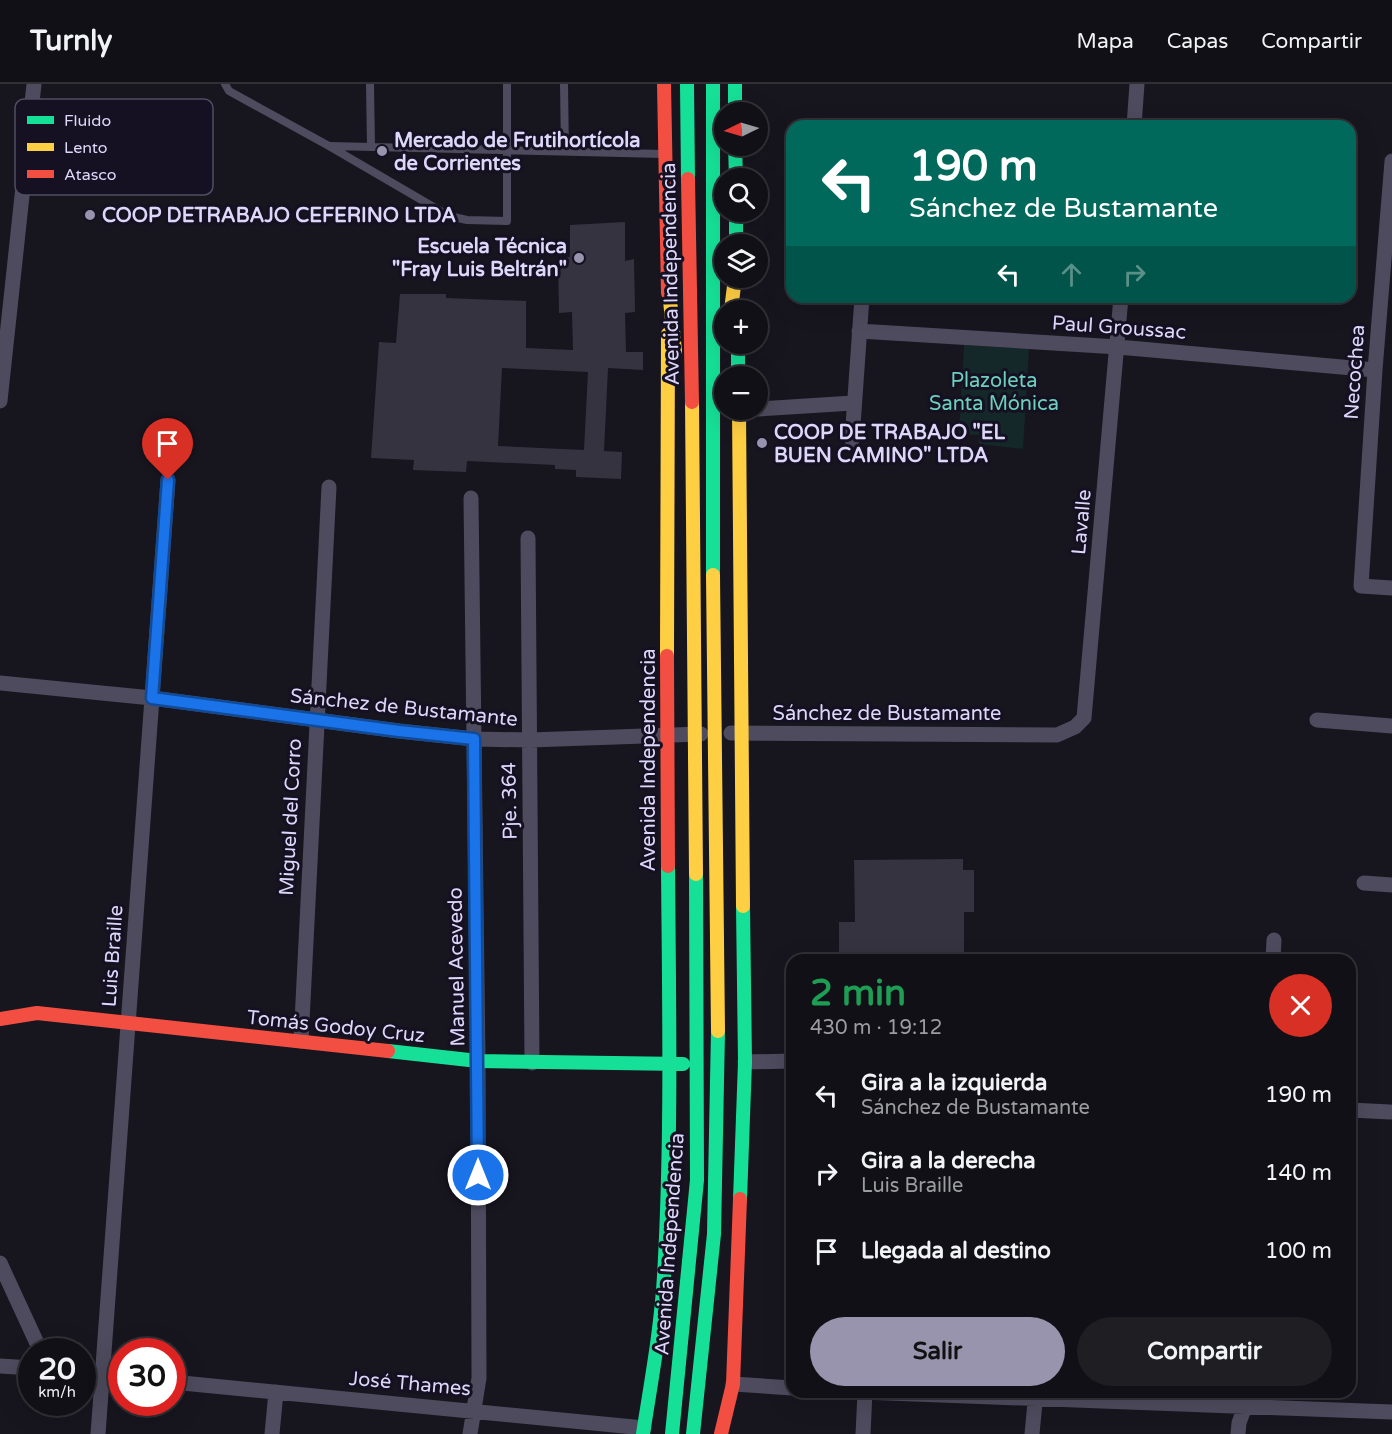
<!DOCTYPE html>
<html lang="es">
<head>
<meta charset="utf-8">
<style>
  body { margin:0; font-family:"Varela Round",sans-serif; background:#1e1e23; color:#f1f3f6; height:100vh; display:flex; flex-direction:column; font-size:22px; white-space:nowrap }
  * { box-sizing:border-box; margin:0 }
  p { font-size:20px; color:#9c9da1 }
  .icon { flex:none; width:33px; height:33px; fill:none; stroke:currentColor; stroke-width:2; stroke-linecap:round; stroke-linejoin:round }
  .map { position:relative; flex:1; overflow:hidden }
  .sheet { position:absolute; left:786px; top:870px; width:570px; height:444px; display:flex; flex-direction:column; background:#111016; border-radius:18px; box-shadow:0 6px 24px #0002,0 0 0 2px #303035 }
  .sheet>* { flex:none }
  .hud { position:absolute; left:786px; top:36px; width:570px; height:183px; border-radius:18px; box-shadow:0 6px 24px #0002,0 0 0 2px #303035; background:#00695c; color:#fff; overflow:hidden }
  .needle { width:39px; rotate:265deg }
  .buttons { position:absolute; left:714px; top:18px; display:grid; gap:12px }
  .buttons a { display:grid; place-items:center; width:54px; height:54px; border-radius:50%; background:#111016; box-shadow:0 6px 24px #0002,0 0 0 2px #303035; font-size:30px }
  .speed { position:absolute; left:18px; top:1254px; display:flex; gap:12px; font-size:30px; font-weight:700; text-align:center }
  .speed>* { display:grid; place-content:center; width:78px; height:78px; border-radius:50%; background:#111016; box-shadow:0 6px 24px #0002,0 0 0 2px #303035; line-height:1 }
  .speed small { font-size:15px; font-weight:400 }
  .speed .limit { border:9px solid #d22; background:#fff; color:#111 }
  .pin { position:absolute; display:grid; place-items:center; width:51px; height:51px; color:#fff; margin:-62px -26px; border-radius:50% 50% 50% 0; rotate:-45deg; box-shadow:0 0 6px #0007 }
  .pin .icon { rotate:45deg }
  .me { position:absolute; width:66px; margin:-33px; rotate:0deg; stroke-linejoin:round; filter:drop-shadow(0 0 4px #0008) }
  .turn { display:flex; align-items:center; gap:21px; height:126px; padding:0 24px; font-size:27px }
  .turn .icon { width:78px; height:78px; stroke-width:2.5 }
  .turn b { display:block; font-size:42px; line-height:51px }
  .lanes { display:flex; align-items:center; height:57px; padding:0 24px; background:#0003; justify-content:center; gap:30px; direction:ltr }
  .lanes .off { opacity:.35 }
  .round { display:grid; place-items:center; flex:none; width:63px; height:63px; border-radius:32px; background:#1e1e23 }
  .head { display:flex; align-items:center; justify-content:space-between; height:102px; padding:0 24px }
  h1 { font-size:36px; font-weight:800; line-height:45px; color:#1e9e55 }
  .button { display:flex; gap:12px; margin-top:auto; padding:12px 24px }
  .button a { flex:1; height:69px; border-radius:36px; background:#9894ad; color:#111; font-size:24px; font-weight:800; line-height:69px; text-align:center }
  .button a+a { background:#1e1e23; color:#f1f3f6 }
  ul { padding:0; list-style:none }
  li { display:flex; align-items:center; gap:18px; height:78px; padding:0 24px }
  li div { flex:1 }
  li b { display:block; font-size:22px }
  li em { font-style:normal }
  header { display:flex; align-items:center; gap:36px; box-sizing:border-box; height:84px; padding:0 30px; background:#111016; border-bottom:2px solid #303035 }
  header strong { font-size:28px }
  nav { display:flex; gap:33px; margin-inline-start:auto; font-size:21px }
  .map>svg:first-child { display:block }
</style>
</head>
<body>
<header>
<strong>Turnly</strong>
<nav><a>Mapa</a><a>Capas</a><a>Compartir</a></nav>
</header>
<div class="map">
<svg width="1392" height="1350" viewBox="0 0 1392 1350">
  <rect width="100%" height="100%" fill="#17151e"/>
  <!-- green -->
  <path fill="#152829" d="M964,261L1029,265L1023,365L979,360V351L959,350Z"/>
  <!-- building -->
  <path fill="#363340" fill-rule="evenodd" d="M625,138V177L634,175L635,228L625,229L626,268H643V286L608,284L604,367L622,368L621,395L576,393V386L555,385V381L467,377L466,388L413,386L414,376L371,374L379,258L396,259L400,210H446V214L526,217V264L573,266L572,228L559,229L558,174L570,173V141ZM502,284L588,288L584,366L498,362Z
    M963,775V786H974V828H964V876H839V838H855L854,776Z"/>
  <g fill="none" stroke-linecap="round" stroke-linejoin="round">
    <!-- lane -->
    <path stroke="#4d4b5d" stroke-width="8" d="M225,0L229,7L329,62L449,132L467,136L507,137V0
      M370,0L371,63
      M564,0L565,67
      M330,62L663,70"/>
    <!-- street -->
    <path stroke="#4d4b5d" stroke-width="15" d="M1134,42L1137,0
      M1392,77L1375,286L1361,502L1392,504
      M859,247L1118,263L1375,286
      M0,317L34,0
      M758,325L853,319
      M852,356L862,213
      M528,454L532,979
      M0,599L152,614L399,647L474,655L530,656L701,650
      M1317,636L1392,642
      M731,649L1057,651L1075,643L1084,634L1121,213
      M1364,799L1392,801
      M1273,876L1274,856
      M301,957L329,403
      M745,978L792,977
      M1350,1026L1390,1028
      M0,1179L41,1268
      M0,1282L32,1284
      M82,1289L122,1293
      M172,1298L644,1344
      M733,1300L792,1304
      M862,1308L1392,1328
      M98,1350L168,396
      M272,1350L276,1308
      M470,1350L479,1294L478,977L471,414
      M863,1350L865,1308
      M1032,1350L1036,1308
      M1238,1350L1239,1339L1250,1308"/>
    <!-- fast -->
    <path stroke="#16e098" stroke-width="14" d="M687,0L688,95
      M713,0V491
      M735,0V28
      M735,62L736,94
      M736,128V160
      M738,260V292
      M388,967L478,977L683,980
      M740,1115L745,978L743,822
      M643,1350C651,1298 661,1245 664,1192C672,1056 669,918 668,782
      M672,1350L697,1096L696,790
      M693,1350L714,1150L718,947"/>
    <!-- slow -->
    <path stroke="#ffcf43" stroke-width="14" d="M668,196L675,267
      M731,226L735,194
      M692,318L696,790
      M739,326L743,822
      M713,491L718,947
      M667,572L668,250"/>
    <!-- jam -->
    <path stroke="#f24e42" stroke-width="14" d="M664,0L668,209
      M688,95L692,318
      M667,572L668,782
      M0,935L37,929L388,967
      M721,1350L733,1300L740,1115"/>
  </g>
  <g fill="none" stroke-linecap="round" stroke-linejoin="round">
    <!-- route casing -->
    <g stroke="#114b97" stroke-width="15">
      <path id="route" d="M168,396L152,614L399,647L474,655L478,1091"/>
    </g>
    <!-- route -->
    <use href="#route" stroke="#1a73e8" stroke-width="10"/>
  </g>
  <!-- markers -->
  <g fill="#9894ad" stroke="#151122" stroke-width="2">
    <circle cx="382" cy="67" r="6"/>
    <circle cx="90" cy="131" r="6"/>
    <circle cx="579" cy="174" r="6"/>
    <circle cx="762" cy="359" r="6"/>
  </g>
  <g text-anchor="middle" stroke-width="6" stroke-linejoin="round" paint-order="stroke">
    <!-- poi labels -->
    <g font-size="20" font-weight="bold" fill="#ddd8fa" stroke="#151122" text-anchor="start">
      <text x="394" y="63">Mercado de Frutihortícola<tspan x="394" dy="23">de Corrientes</tspan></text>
      <text x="102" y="138">COOP DETRABAJO CEFERINO LTDA</text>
      <text x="567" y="169" text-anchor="end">Escuela Técnica<tspan x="567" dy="23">"Fray Luis Beltrán"</tspan></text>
      <text x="774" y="355">COOP DE TRABAJO "EL<tspan x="774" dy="23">BUEN CAMINO" LTDA</tspan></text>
    </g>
    <!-- street labels -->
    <g font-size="20" fill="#ddd8fa" stroke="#151122">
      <text transform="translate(670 190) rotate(-91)" y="7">Avenida Independencia</text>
      <text transform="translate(1119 243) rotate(4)" y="7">Paul Groussac</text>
      <text transform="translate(1354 288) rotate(-86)" y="7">Necochea</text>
      <text transform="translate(1081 438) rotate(-85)" y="7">Lavalle</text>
      <text transform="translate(404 623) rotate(6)" y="7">Sánchez de Bustamante</text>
      <text x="887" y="636">Sánchez de Bustamante</text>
      <text transform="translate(648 676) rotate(-90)" y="7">Avenida Independencia</text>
      <text transform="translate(509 717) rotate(-91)" y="7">Pje. 364</text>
      <text transform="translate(290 733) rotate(-87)" y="7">Miguel del Corro</text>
      <text transform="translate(112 872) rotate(-86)" y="7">Luis Braille</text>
      <text transform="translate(456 883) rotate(-91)" y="7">Manuel Acevedo</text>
      <text transform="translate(336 942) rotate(6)" y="7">Tomás Godoy Cruz</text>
      <text transform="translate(669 1160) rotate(-86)" y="7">Avenida Independencia</text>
      <text transform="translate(410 1299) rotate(5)" y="7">José Thames</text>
    </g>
    <!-- park labels -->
    <g font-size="20" fill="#6dd0bc" stroke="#151122">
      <text x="994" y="303">Plazoleta<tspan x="994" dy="23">Santa Mónica</tspan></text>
    </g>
  </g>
  <!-- legend -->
  <rect x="15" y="15" width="198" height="96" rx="9" fill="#151122" stroke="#514d63" stroke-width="1.5"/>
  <rect x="27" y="32" width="27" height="8" fill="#16e098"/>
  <rect x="27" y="59" width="27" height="8" fill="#ffcf43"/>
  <rect x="27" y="86" width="27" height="8" fill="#f24e42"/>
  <g font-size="16" fill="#ddd8fa">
    <text x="64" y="42">Fluido</text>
    <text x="64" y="69">Lento</text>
    <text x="64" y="96">Atasco</text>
  </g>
</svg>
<div class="buttons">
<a><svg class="needle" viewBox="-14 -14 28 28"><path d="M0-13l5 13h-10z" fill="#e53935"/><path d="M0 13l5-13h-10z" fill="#9c9da1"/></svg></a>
<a><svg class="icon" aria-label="search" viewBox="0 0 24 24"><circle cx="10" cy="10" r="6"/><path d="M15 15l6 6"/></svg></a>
<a><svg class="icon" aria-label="layers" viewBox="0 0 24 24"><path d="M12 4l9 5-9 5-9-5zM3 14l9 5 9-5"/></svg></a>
<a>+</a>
<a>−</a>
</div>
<div class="speed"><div>20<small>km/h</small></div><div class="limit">30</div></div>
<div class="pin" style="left:168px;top:396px;background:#d93025"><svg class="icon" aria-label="arrive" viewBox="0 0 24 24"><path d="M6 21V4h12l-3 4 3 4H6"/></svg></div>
<svg class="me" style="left:478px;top:1091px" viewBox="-20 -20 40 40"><circle r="17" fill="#1a73e8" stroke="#fff" stroke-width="3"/><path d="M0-11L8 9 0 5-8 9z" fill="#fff"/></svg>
<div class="hud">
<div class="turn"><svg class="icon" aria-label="left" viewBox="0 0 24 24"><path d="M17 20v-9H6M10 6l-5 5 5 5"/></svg><div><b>190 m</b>Sánchez de Bustamante</div></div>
<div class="lanes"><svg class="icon" aria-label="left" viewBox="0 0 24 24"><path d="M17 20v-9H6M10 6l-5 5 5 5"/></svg><svg class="icon off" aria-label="ahead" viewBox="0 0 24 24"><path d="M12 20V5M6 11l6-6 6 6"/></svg><svg class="icon off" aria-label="right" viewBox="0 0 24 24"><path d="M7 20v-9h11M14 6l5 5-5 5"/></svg></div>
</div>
<section class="sheet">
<div class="head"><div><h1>2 min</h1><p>430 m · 19:12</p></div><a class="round" style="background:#d93025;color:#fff"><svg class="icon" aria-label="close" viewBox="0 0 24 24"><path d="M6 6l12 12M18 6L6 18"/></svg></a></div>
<ul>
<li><svg class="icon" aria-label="left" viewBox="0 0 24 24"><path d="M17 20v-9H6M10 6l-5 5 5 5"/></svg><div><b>Gira a la izquierda</b><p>Sánchez de Bustamante</p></div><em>190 m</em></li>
<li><svg class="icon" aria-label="right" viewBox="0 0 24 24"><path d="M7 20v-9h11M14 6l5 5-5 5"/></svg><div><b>Gira a la derecha</b><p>Luis Braille</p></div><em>140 m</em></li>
<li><svg class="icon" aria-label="arrive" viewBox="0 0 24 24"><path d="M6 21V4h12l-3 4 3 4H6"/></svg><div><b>Llegada al destino</b></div><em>100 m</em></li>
</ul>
<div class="button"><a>Salir</a><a>Compartir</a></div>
</section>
</div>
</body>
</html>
